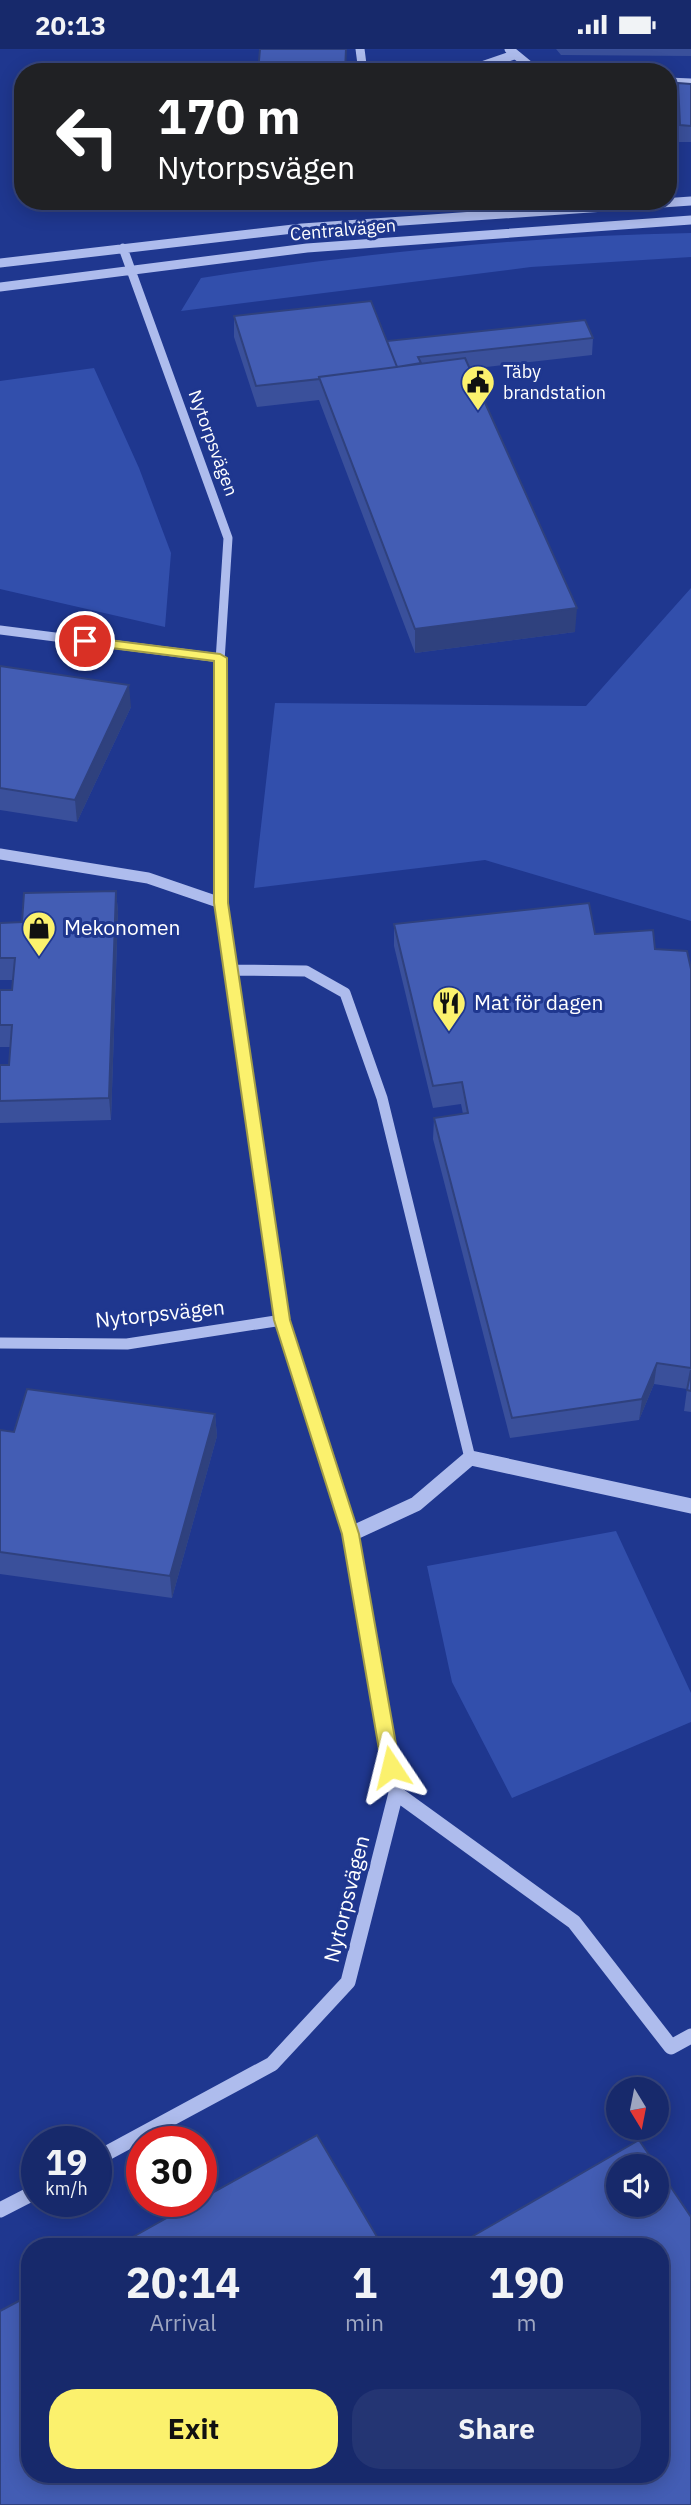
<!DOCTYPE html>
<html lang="en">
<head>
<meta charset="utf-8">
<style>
  body { margin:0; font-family:"IBM Plex Sans",sans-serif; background:#243573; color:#f1f3f6; height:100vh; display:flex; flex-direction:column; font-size:26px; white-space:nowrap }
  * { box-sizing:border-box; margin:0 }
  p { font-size:23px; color:#9ea6c1 }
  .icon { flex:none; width:38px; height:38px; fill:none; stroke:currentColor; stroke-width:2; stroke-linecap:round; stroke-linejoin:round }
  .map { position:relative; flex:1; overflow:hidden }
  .panel { position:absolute; left:21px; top:2189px; width:648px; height:245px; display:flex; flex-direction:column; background:#17296b; border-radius:28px; box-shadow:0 4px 18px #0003,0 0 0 2px #36457e }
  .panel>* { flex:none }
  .hud { position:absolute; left:14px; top:14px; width:663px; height:147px; border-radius:28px; box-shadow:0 4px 18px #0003,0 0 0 2px #36457e; background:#202124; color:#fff; overflow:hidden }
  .needle { width:46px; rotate:170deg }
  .tools { position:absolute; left:606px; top:2028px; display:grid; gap:14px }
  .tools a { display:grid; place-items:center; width:63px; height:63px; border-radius:50%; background:#17296b; box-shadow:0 4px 18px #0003,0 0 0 2px #36457e; font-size:35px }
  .speed { position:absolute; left:21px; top:2077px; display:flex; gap:14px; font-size:35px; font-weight:700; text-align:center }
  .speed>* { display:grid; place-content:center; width:91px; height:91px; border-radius:50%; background:#17296b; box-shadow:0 4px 18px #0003,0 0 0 2px #36457e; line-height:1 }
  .speed small { font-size:18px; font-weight:400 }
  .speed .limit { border:10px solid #d22; background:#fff; color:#111 }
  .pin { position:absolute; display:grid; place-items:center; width:60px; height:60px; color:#fff; margin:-30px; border:4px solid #fff; border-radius:50%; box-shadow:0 2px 7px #0007 }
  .me { position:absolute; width:77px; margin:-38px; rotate:350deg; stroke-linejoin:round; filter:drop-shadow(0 0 5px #0008) }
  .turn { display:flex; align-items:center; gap:24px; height:147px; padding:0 28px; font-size:32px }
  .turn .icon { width:91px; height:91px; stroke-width:2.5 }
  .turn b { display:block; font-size:49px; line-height:60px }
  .eta { display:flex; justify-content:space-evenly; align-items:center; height:119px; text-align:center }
  .eta b { font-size:42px; font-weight:800; line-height:49px }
  .action { display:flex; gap:14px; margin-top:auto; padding:14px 28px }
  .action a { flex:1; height:80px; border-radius:28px; background:#fbf16d; color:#111; font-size:28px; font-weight:800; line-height:80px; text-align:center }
  .action a+a { background:#243573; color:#f1f3f6 }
  .status { display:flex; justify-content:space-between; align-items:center; height:49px; padding:0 35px; background:#17296b; direction:ltr }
  .status svg { height:19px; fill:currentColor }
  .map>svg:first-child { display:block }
</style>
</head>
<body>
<div class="status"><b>20:13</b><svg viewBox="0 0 49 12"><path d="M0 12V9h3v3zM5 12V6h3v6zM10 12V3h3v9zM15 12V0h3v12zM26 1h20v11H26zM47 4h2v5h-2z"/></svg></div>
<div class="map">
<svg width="691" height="2456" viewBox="0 0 691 2456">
  <rect width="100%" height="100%" fill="#1f378f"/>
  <!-- green -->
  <path fill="#324fac" d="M691,184V208L531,218L181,262L201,229C363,204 528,187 691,184Z
    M94,319L139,419L171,504L165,578L0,540V332Z
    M691,539V872L485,811L254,839L275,654L586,657Z
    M616,1482L691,1644V1673L512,1749L452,1633L427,1517Z"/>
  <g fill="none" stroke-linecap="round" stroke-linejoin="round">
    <!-- minor-far2 -->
    <path stroke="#aebced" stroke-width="9" d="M360,0L363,23
      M509,0L537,23
      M464,23L514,6
      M668,33L691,34
      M123,199L228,489L220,612
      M0,214L302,179L691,152
      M0,238L307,199L691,171
      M0,581L220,609"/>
    <!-- minor-far1 -->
    <path stroke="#aebced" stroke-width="11" d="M220,610L221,854L282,1271L327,1411
      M0,805L148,829L221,854
      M231,921L306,922L345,944L382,1049L470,1409L468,1411
      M0,1294L127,1295L282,1271
      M470,1409L479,1411"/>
    <!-- minor -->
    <path stroke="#aebced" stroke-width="15" d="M471,1409L691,1457
      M351,1485L416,1455L470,1409
      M396,1744L574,1873L671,1998L691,1987
      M96,2110L272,2015L348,1933L396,1744L351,1485L327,1409
      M0,2161L37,2142"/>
  </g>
  <!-- wall -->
  <path fill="#3a509b" d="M556,0H691V7L561,6Z
    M678,34L691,35V93H679L676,51Z
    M234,267L387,292L593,289L592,306L469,320L575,583L415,604L319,351L257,358L234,288Z
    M0,617L131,658L77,773L0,761Z
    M116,842L118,863L111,1071L0,1074V1016H9L10,998H0V941H12L13,931H0V874L22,873Z
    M394,875L595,885L655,900L691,920V1363L684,1362L687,1340L654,1335L639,1371L510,1389L433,1090L434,1069L463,1065L461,1055L433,1059L394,897Z
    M215,1365L217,1387L172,1549L0,1525V1381L14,1383Z"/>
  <!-- shaded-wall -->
  <path fill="#2f417e" d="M577,559L575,583L415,604V580Z
    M129,636L131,658L77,773L75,751Z
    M116,842L118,863L111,1071L109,1049Z
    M657,1314L654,1335L639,1371L642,1350Z
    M215,1365L217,1387L172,1549L170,1527Z"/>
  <!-- building -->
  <path fill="#435db4" stroke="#2f417e" stroke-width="2" fill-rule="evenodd" d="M260,0H346L345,23H258Z
    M678,34L691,35V77L680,76Z
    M371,252L397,318L319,328V330L256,337L234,267Z
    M585,271L593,289L418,308L421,314L397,318L387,292Z
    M465,309L577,559L415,580L319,328Z
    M0,617L129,636L75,751L0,739Z
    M116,842L109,1049L0,1052V1016H9L12,976H0V941H12L15,909H0V874L22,873L24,844Z
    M589,854L595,885L653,881L655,900L687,902L691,920V1319L657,1314L642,1350L512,1369L434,1069L468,1064L462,1033L433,1037L394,875Z
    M691,1321V1342L687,1341Z
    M27,1340L215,1365L170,1527L0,1503V1381L14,1383Z
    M317,2086L383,2198H115L197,2152H201V2150Z
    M639,2091L691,2168V2456H0V2262L30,2246V2426H660V2198H454ZM618,2118H656V2156H618Z"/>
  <!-- route -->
  <path fill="#fbf16d" stroke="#a39d47" stroke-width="2" d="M85,588L220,605L227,609L228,854L290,1271L359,1485L400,1718L398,1724L391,1726L385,1724L382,1718L342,1485L274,1271L214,854V612L80,595V589Z"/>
  <!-- icons -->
  <defs>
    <g id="civic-pin" transform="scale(1.75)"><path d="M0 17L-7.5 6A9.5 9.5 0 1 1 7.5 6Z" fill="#fbf16d" stroke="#1f378f"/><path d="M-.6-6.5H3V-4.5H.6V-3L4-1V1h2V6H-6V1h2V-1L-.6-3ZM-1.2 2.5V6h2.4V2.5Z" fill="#111"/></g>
    <g id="shop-pin" transform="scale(1.75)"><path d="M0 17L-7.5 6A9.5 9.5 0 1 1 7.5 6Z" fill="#fbf16d" stroke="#1f378f"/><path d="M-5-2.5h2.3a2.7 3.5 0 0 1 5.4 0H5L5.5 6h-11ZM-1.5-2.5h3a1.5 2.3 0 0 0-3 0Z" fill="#111"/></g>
    <g id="restaurant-pin" transform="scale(1.75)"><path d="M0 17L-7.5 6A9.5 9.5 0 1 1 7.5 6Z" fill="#fbf16d" stroke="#1f378f"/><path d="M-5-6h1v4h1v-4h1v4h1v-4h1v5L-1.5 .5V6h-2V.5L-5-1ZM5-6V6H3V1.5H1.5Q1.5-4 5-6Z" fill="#111"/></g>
  </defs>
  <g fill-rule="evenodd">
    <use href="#civic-pin" x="478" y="333"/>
    <use href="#shop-pin" x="39" y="879"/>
    <use href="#restaurant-pin" x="449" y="954"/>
  </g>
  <g text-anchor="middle" stroke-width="6" stroke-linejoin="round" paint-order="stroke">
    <!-- far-street labels -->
    <g font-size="18" fill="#fff" stroke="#1f378f">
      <text transform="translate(343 181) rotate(-5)" y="6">Centralvägen</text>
      <text transform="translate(213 394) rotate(70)" y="6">Nytorpsvägen</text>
    </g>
    <!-- far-poi labels -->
    <g font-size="18" fill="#fff" stroke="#1f378f" text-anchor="start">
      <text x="503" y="329">Täby<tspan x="503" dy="21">brandstation</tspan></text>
    </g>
    <!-- poi labels -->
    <g font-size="21" fill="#fff" stroke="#1f378f" text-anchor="start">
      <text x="64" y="886">Mekonomen</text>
      <text x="474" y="961">Mat för dagen</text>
    </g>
    <!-- street labels -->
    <g font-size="21" fill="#fff" stroke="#1f378f">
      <text transform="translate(160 1265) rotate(-6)" y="7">Nytorpsvägen</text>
      <text transform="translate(347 1850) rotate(-76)" y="7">Nytorpsvägen</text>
    </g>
  </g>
</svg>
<div class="tools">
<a><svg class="needle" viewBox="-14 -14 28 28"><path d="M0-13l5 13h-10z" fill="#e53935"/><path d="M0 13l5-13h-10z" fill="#9ea6c1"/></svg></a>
<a><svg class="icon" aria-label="sound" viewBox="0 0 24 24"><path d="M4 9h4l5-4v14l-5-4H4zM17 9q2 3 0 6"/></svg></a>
</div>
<div class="speed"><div>19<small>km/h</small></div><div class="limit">30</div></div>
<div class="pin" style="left:85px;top:592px;background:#d93025"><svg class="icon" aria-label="arrive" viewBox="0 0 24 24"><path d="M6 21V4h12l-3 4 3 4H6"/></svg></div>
<svg class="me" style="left:391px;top:1718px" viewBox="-20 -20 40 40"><path d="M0-17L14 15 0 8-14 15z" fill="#fbf16d" stroke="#fff" stroke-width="4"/></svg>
<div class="hud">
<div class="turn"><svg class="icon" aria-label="left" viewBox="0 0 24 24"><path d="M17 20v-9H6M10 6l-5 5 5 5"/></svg><div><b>170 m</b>Nytorpsvägen</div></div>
</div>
<section class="panel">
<div class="eta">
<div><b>20:14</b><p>Arrival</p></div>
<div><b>1</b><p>min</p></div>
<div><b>190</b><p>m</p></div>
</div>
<div class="action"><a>Exit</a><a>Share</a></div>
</section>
</div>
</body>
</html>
